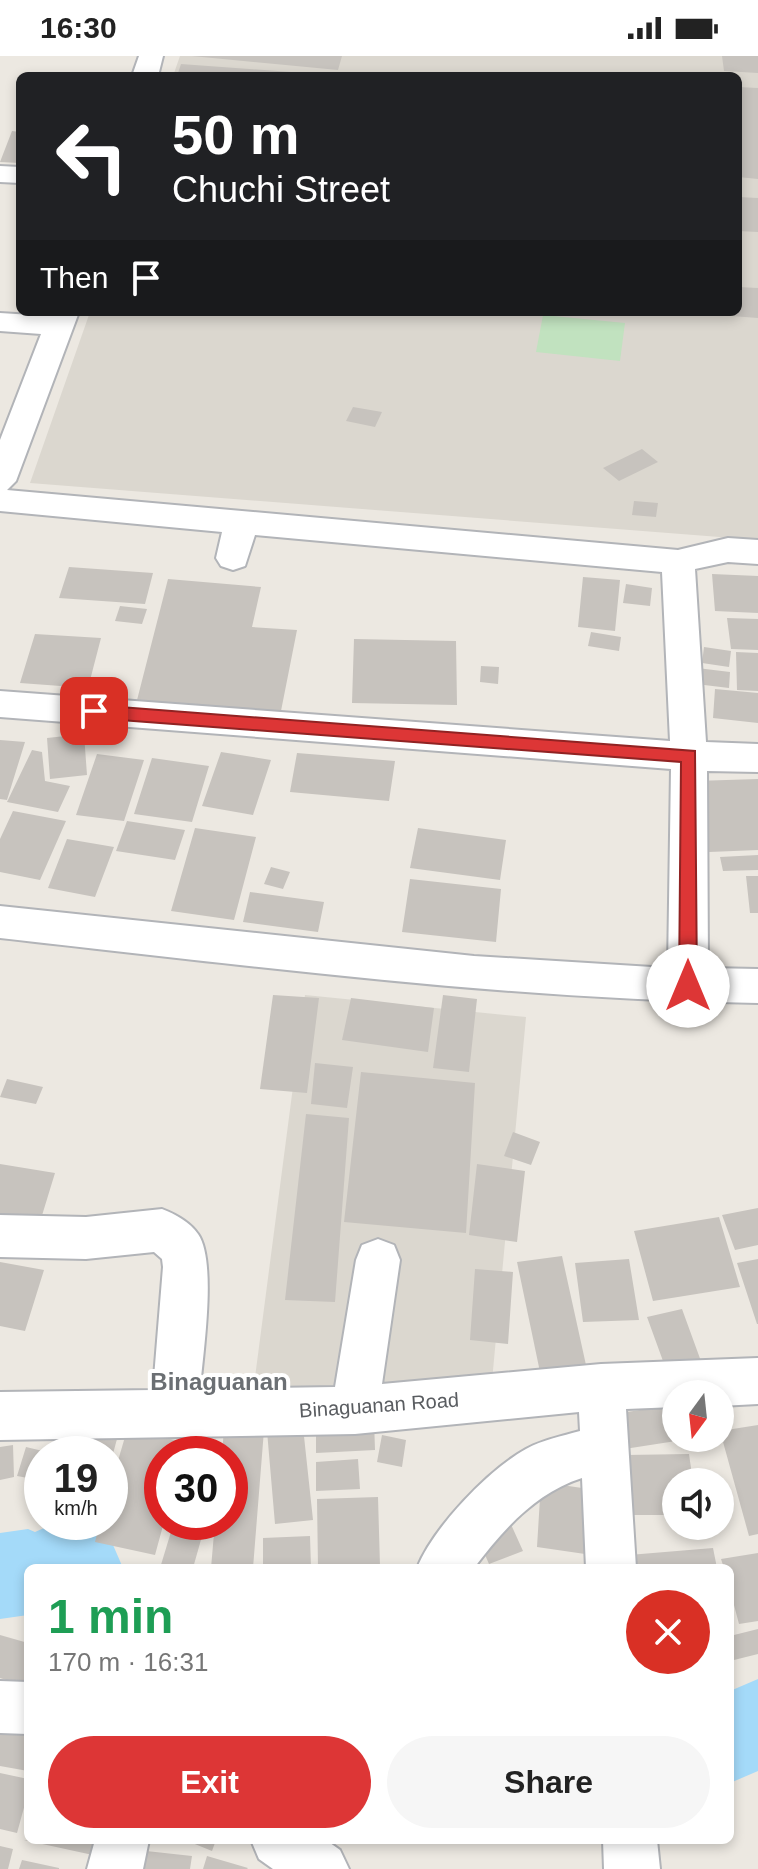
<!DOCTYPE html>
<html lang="en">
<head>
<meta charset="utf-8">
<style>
  body { margin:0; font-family:Helvetica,sans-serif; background:#f6f6f6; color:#222; height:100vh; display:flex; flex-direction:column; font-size:30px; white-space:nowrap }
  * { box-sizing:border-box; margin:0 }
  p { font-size:26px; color:#767676 }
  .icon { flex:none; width:44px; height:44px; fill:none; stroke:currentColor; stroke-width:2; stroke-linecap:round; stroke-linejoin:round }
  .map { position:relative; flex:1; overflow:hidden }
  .sheet { position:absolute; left:24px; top:1508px; width:710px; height:280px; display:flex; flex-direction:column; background:#fff; border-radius:12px; box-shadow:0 4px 12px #0003 }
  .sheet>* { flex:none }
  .hud { position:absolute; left:16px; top:16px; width:726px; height:244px; border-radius:12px; box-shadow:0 4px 12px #0003; background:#202124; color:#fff; overflow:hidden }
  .needle { width:52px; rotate:195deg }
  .controls { position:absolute; left:662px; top:1324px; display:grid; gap:16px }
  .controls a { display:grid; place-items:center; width:72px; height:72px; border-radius:50%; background:#fff; box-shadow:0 4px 12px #0003; font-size:40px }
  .speed { position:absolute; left:24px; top:1380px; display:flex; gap:16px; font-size:40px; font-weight:700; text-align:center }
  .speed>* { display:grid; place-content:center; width:104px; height:104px; border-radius:50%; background:#fff; box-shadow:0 4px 12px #0003; line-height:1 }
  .speed small { font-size:20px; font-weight:400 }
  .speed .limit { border:12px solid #d22; background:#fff; color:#111 }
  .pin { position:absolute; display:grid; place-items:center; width:68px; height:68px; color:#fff; margin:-34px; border-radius:16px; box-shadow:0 4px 12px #0006 }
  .me { position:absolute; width:88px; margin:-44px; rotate:0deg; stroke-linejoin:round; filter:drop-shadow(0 0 6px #0008) }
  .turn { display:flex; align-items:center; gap:28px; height:168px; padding:0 24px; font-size:36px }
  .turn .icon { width:104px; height:104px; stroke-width:2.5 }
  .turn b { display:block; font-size:56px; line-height:68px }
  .then { display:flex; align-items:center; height:76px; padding:0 24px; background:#0003; gap:16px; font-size:30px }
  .round { display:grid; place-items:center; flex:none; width:84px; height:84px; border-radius:42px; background:#f6f6f6 }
  .summary { display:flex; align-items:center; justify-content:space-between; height:136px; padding:0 24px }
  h1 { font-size:48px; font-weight:600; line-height:60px; color:#1e9e55 }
  .cta { display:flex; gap:16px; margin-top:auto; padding:16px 24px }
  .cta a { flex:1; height:92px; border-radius:48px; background:#dd3636; color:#fff; font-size:32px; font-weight:600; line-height:92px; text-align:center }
  .cta a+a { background:#f6f6f6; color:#222 }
  .status { display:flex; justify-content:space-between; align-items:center; height:56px; padding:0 40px; background:#fff; direction:ltr }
  .status svg { height:22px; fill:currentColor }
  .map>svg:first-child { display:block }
</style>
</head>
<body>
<div class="status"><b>16:30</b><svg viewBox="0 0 49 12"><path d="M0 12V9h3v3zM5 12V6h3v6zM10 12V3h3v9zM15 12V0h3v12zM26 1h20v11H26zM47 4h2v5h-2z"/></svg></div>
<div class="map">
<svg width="758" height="1813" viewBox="0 0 758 1813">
  <rect width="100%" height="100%" fill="#ece8e1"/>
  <!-- education -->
  <path fill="#dbd7cf" d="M180,0H758V484L30,427L90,256H738V20H173Z
    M305,939L526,961L492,1325L251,1352Z"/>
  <!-- green -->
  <path fill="#c1e2bf" d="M543,259L625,267L620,305L536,296Z"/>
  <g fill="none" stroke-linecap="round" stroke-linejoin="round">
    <!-- river -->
    <path fill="#a4daf9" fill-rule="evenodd" d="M75,1466L110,1482L123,1512H28V1559L0,1563V1477L28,1473L35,1476L51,1469Z
      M758,1623V1715L730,1727V1635Z"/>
  </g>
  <!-- building -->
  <path fill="#c7c3be" d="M192,0H342L338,14Z
    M722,0H758V17L724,15Z
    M181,8L318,18V20H177Z
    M738,31L758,32V123L738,121Z
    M12,75L20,76V107L0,106Z
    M738,141L758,142V176L738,175Z
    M738,231L758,232V262L705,258L738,256Z
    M353,351L382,356L375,371L346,365Z
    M642,393L658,406L619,425L603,412Z
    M634,445L658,447L656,461L632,459Z
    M69,511L153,517L145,548L59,542Z
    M712,518L758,520V557L715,555Z
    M583,521L620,524L615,575L578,571Z
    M168,523L261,531L252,571L297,574L280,660L136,648Z
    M626,528L652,532L650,550L623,547Z
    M120,550L147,553L142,568L115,565Z
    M727,562L758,563V594L731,593Z
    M591,576L621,581L619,595L588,590Z
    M35,578L101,582L88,632L20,627Z
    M354,583L456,585L457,649L352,647Z
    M704,591L731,595L729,611L702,607Z
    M736,596L758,597V635L737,634Z
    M481,610L499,611L498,628L480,626Z
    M697,612L730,616L729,632L696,628Z
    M715,633L758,637V667L713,662Z
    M84,678L87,719L50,723L47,682Z
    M0,684L25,686L7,744L0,743Z
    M32,694L42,696L45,725L70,730L58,756L7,746Z
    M221,696L271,704L253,759L202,750Z
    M297,697L395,705L389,745L290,736Z
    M97,698L144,704L124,765L76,759Z
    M152,702L209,710L192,766L134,758Z
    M758,723V794L709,796L695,725Z
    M13,755L66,765L40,824L0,816V783Z
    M127,765L185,774L175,804L116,795Z
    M195,772L256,781L234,864L171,855Z
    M418,772L506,784L500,824L410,812Z
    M67,783L114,791L95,841L48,832Z
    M758,799V814L723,815L720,801Z
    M271,811L290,816L283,833L264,828Z
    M746,820H758V857H750Z
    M410,823L501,833L496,886L402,876Z
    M250,836L324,846L318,876L243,866Z
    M273,939L319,942L307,1037L260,1033Z
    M443,939L477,943L469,1016L433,1012Z
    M351,942L434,952L428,996L342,984Z
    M315,1007L353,1011L347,1052L311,1048Z
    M361,1016L475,1027L466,1177L344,1166Z
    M7,1023L43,1031L36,1048L0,1041Z
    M306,1058L349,1062L335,1246L285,1244Z
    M513,1076L540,1086L531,1109L504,1100Z
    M0,1108L55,1117L40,1166L0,1159Z
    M477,1108L525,1115L517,1186L469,1179Z
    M758,1152V1189L735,1194L722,1159Z
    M719,1161L740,1231L653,1245L634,1175Z
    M562,1200L586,1309L540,1316L517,1206Z
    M629,1203L639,1264L583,1266L575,1207Z
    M758,1203V1268H757L737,1207Z
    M0,1206L44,1214L25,1275L0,1270Z
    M475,1213L513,1216L508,1288L470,1284Z
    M682,1253L702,1308L667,1316L647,1261Z
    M676,1348V1385L618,1394L609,1359Z
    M374,1364L375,1394L316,1397V1366Z
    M758,1369V1478L749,1480L720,1375Z
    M303,1371L313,1464L275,1468L267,1375Z
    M224,1373L264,1374L253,1512H211L215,1466H230V1398H222Z
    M127,1374L185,1386L182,1398H162L164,1466L155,1499L95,1486L100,1466H110V1432Z
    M79,1376L117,1383L111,1405L110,1398H73Z
    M382,1379L406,1384L402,1411L377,1406Z
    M13,1389L14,1421L0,1424V1391Z
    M26,1391L51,1397L42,1398L39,1424L17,1420Z
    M689,1398L693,1426H676V1459H632L626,1399Z
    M358,1403L360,1433L316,1435V1406Z
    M541,1426L589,1433L585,1498L537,1491Z
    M378,1441L380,1510L318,1512L317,1443Z
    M509,1464L523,1495L489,1508L476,1478Z
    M174,1466H206L193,1512H160Z
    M310,1480L311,1512H263V1482Z
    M713,1492L717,1512H619L617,1500Z
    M758,1497V1565L739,1568L730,1534V1512H724L721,1503Z
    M758,1573V1598L730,1605V1580Z
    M0,1579L28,1587V1631L0,1622Z
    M0,1669L28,1675V1715L0,1710Z
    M0,1717L28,1723V1737L17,1777L0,1773Z
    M24,1784H106L102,1801Z
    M185,1784H216L212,1795Z
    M0,1790L13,1793L8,1813H0Z
    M128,1793L192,1800L190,1813H125Z
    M207,1800L248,1812L247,1813H203Z
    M22,1804L59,1812V1813H19Z"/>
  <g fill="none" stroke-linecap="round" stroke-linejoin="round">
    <!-- minor casing -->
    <g stroke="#b2b4b8" stroke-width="4">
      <path id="minor" d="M139,0H163L158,20H132Z
        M0,110L20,111V127L0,126Z
        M49,256H79L16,425L7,434L678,494L728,482L758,484V508L728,506L695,513L706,686L758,688V716L707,715L708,912L758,913V947C504,943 252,910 0,882V850L474,900L668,912L671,713L0,661V635L670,685L662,516L255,479L245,510L233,514L221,510L216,502L222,476L0,455V384L41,278L0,275V257L48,260Z
        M162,1153C175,1158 190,1166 198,1178C217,1205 203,1298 200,1333L335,1331L356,1204L362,1189L378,1183L394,1189L400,1204L382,1328L601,1308L758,1302V1348L720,1350V1338H676V1351L626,1353L636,1512H586L582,1422C535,1437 503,1474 474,1512H417C433,1472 488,1414 526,1393C542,1384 562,1380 580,1375L579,1356L355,1378L0,1384V1336L153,1334L163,1211L162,1203L154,1196L86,1203L0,1201V1159L86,1161Z
        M0,1625L28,1626V1678L0,1677Z
        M95,1784H149L143,1813H87Z
        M251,1784H326L340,1794L349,1813H273L259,1803Z
        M603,1784H657L660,1813H604Z"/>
    </g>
    <!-- minor -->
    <use href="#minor" fill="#fff" fill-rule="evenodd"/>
  </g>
  <!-- route -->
  <path fill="#dd3636" stroke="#902323" stroke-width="2" d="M94,649L695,695L697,930L695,936H682L679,930L681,706L94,662L86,655Z"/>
  <g text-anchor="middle" stroke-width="8" stroke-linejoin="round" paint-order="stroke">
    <!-- street labels -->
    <g font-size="20" fill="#5a5d61" stroke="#fff">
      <text transform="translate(379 1349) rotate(-4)" y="7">Binaguanan Road</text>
    </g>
    <!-- quarter labels -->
    <g font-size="24" font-weight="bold" fill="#6b6f73" stroke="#fff">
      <text x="219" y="1334">Binaguanan</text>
    </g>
  </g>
</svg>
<div class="controls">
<a><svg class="needle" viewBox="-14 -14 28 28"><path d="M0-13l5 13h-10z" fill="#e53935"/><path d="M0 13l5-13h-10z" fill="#767676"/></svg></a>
<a><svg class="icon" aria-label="sound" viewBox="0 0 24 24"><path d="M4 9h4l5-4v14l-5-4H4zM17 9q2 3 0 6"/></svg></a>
</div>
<div class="speed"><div>19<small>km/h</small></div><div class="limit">30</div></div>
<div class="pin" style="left:94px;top:655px;background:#d93025"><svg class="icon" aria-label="arrive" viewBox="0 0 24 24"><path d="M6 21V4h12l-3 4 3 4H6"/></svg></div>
<svg class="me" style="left:688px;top:930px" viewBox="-20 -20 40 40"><circle r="19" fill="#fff"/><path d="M0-13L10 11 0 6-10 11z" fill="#dd3636"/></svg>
<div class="hud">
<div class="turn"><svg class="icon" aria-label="left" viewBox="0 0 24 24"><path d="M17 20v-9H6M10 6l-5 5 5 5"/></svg><div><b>50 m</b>Chuchi Street</div></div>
<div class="then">Then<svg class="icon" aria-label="arrive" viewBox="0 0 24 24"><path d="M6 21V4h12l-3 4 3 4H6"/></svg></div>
</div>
<section class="sheet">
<div class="summary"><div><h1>1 min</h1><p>170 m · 16:31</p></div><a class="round" style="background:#d93025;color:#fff"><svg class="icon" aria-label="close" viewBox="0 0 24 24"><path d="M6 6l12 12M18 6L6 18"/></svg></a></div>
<div class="cta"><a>Exit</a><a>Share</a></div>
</section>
</div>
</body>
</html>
